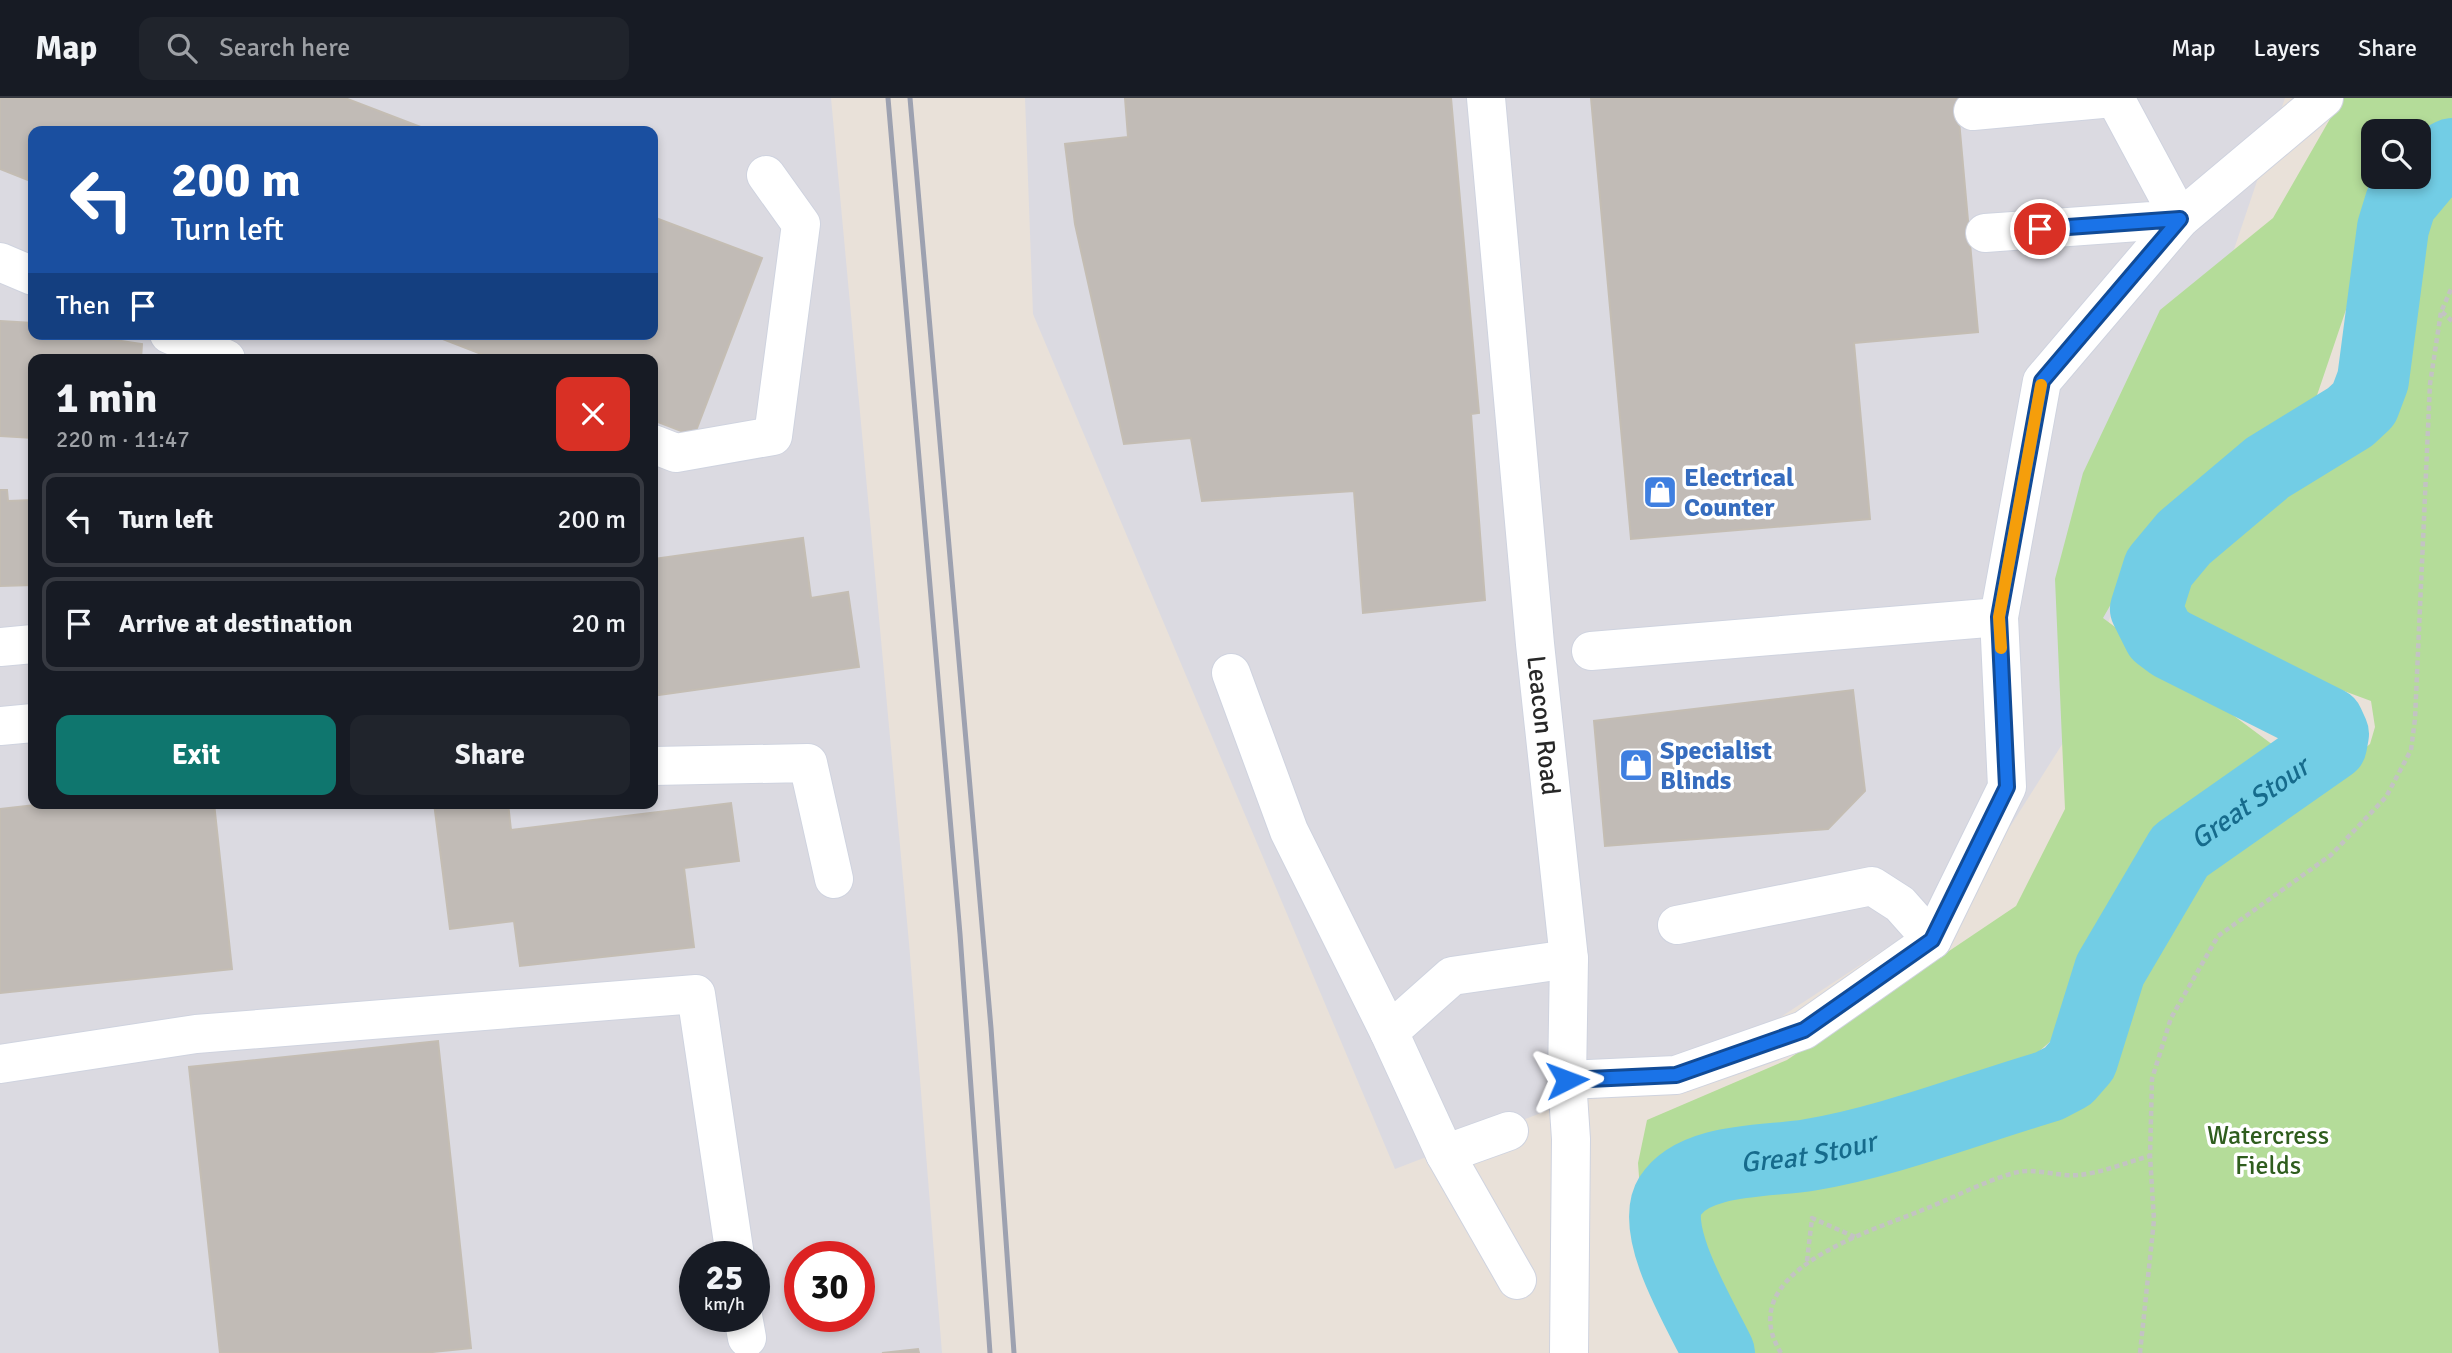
<!DOCTYPE html>
<html lang="en">
<head>
<meta charset="utf-8">
<style>
  body { margin:0; font-family:Signika,sans-serif; background:#20242c; color:#f1f3f6; height:100vh; display:flex; flex-direction:column; font-size:26px; white-space:nowrap }
  * { box-sizing:border-box; margin:0 }
  p { font-size:23px; color:#9ea1a6 }
  .icon { flex:none; width:38px; height:38px; fill:none; stroke:currentColor; stroke-width:2; stroke-linecap:round; stroke-linejoin:round }
  .map { position:relative; flex:1; overflow:hidden }
  .side { position:absolute; left:28px; top:256px; width:630px; height:455px; display:flex; flex-direction:column; background:#171b24; border-radius:14px; box-shadow:0 4px 10px #0003 }
  .side>* { flex:none }
  .guide { position:absolute; left:28px; top:28px; width:630px; height:214px; border-radius:14px; box-shadow:0 4px 10px #0003; background:#1a4fa0; color:#fff; overflow:hidden }
  .controls { position:absolute; left:2361px; top:21px; display:grid; gap:14px }
  .controls a { display:grid; place-items:center; width:70px; height:70px; border-radius:14px; background:#171b24; box-shadow:0 4px 10px #0003; font-size:35px }
  .speed { position:absolute; left:679px; top:1143px; display:flex; gap:14px; font-size:35px; font-weight:700; text-align:center }
  .speed>* { display:grid; place-content:center; width:91px; height:91px; border-radius:50%; background:#171b24; box-shadow:0 4px 10px #0003; line-height:1 }
  .speed small { font-size:18px; font-weight:400 }
  .speed .limit { border:10px solid #d22; background:#fff; color:#111 }
  .pin { position:absolute; display:grid; place-items:center; width:60px; height:60px; color:#fff; margin:-30px; border:4px solid #fff; border-radius:50%; box-shadow:0 2px 7px #0007 }
  .me { position:absolute; width:77px; margin:-38px; rotate:87deg; stroke-linejoin:round; filter:drop-shadow(0 0 5px #0008) }
  .turn { display:flex; align-items:center; gap:24px; height:147px; padding:0 28px; font-size:32px }
  .turn .icon { width:91px; height:91px; stroke-width:2.5 }
  .turn b { display:block; font-size:49px; line-height:60px }
  .then { display:flex; align-items:center; height:66px; padding:0 28px; background:#0003; gap:14px; font-size:26px }
  .round { display:grid; place-items:center; flex:none; width:74px; height:74px; border-radius:14px; background:#20242c }
  .overview { display:flex; align-items:center; justify-content:space-between; height:119px; padding:0 28px }
  h1 { font-size:42px; font-weight:800; line-height:52px }
  .cta { display:flex; gap:14px; margin-top:auto; padding:14px 28px }
  .cta a { flex:1; height:80px; border-radius:14px; background:#0f766e; color:#fff; font-size:28px; font-weight:800; line-height:80px; text-align:center }
  .cta a+a { background:#20242c; color:#f1f3f6 }
  ul { padding:0; list-style:none }
  li { display:flex; align-items:center; gap:21px; height:94px; margin:0 14px 10px; padding:0 14px; border:4px solid #363941; border-radius:14px }
  li div { flex:1 }
  li b { display:block; font-size:26px }
  li em { font-style:normal }
  header { display:flex; align-items:center; gap:42px; box-sizing:border-box; height:98px; padding:0 35px; background:#171b24; border-bottom:2px solid #363941 }
  header strong { font-size:33px }
  nav { display:flex; gap:38px; margin-inline-start:auto; font-size:24px }
  .search { width:490px; height:63px; background:#20242c; display:flex; align-items:center; gap:18px; box-sizing:border-box; padding:0 24px; border-radius:14px; color:#9ea1a6; font-size:26px }
  .map>svg:first-child { display:block }
</style>
</head>
<body>
<header>
<strong>Map</strong>
<div class="search"><svg class="icon" aria-label="search" viewBox="0 0 24 24"><circle cx="10" cy="10" r="6"/><path d="M15 15l6 6"/></svg>Search here</div>
<nav><a>Map</a><a>Layers</a><a>Share</a></nav>
</header>
<div class="map">
<svg width="2452" height="1255" viewBox="0 0 2452 1255">
  <rect width="100%" height="100%" fill="#e9e1d9"/>
  <!-- industrial -->
  <path fill="#dbdae1" fill-rule="evenodd" d="M0,0H831L909,845L942,1255H0ZM33,33H653V236H33ZM33,261H653V705H33ZM695,1158H754V1218H695ZM800,1158H859V1218H800Z
    M1025,0H2285L2073,629L1967,797L1767,928L1395,1071L1033,216Z"/>
  <!-- green -->
  <path fill="#b4dc99" d="M2342,0H2452V21L2429,35L2419,46L2418,33H2373V79H2387L2374,92L2352,194L2311,315L2196,384L2134,466L2103,520L2273,647L2185,714L2137,758L2098,834L2068,928L2027,964L1911,1007L1667,1060L1640,1092L1638,1065L1647,1022L1787,962L2016,808L2065,711L2055,481L2083,375L2160,212L2273,120Z
    M2452,79V1255H1736L1686,1151L1683,1134L1685,1115L1692,1103L1710,1091L1731,1085L1778,1090L1855,1076L1901,1060L1949,1050L2063,1007L2087,991L2099,980L2106,966L2127,884L2166,810L2210,753L2254,723L2318,689L2370,646L2375,629L2371,603L2282,570L2173,518L2161,501L2179,468L2296,375L2321,368L2355,341L2382,309L2418,113L2442,84Z"/>
  <g fill="none" stroke-linecap="round" stroke-linejoin="round">
    <!-- river -->
    <path stroke="#72cde5" stroke-width="72" id="s1" d="M1719,1255C1703,1221 1648,1133 1670,1098C1695,1059 1769,1064 1809,1057C1888,1044 1971,1011 2049,988L2068,978L2082,962L2110,872L2180,753L2331,647L2333,636L2328,625L2171,546L2159,537L2146,511L2159,470L2184,440L2267,370L2350,319L2364,306L2373,282L2393,130L2401,104L2433,66L2452,56"/>
  </g>
  <!-- building -->
  <path fill="#c1bbb6" stroke="#c4bdb3" stroke-width="2" d="M0,0H345L431,33H33V84L0,71Z
    M1125,0H1451L1479,315L1471,316L1485,502L1363,515L1354,393L1202,403L1191,340L1124,346L1075,126L1065,46L1128,39Z
    M1591,0H1957L1978,234L1854,245L1870,421L1631,441Z
    M653,119L762,160L694,338L653,322V261H494L430,236H653Z
    M0,223L33,225V236H96L95,239L142,246L141,261H33V340L0,338Z
    M0,392H7L8,403L33,402V487L0,488Z
    M803,440L811,500L848,494L859,569L658,597L653,560V461Z
    M1853,592L1865,693L1828,731L1605,748L1594,623Z
    M53,705H214L232,871L0,895V711Z
    M434,705H508L511,732L731,705L739,763L684,770L694,849L520,868L514,823L450,831Z
    M438,943L471,1250L423,1255H220L189,969Z
    M918,1251L919,1255H882Z"/>
  <g fill="none" stroke-linecap="round" stroke-linejoin="round">
    <!-- minor casing -->
    <g stroke="#cfd3df" stroke-width="40">
      <g id="minor">
        <path id="s2" d="M1486,0L1535,546L1569,861L1567,982L1571,1041L1569,1255"/>
        <path d="M1973,13L2113,0"/>
        <path d="M1985,135L2180,121L2115,0"/>
        <path d="M0,164L33,178"/>
        <path d="M169,236L226,261"/>
        <path d="M653,346L676,355L773,338L801,126L766,77"/>
        <path d="M0,549L33,546"/>
        <path d="M1591,553L1999,519"/>
        <path d="M1231,575L1289,733L1389,934"/>
        <path d="M0,628L33,625"/>
        <path d="M653,668L808,665L834,781"/>
        <path d="M1677,827L1872,788L1900,806L1932,842"/>
        <path d="M0,966L196,936L696,896L735,1158"/>
        <path d="M1567,982L1676,977L1804,932L1932,842L2007,689L1999,519L2042,283L2180,121L2324,0"/>
        <path d="M1445,1056L1509,1033"/>
        <path d="M1517,1182L1445,1056L1389,934L1452,878L1569,861"/>
        <path d="M743,1218L747,1240"/>
      </g>
    </g>
    <!-- path -->
    <path stroke="#c3c3c3" stroke-width="4.5" stroke-dasharray="5 3.5" stroke-linecap="butt" d="M2442,214L2452,223
      M1807,1163L1812,1120L1855,1139
      M1781,1255C1731,1175 1868,1134 1920,1113C1951,1101 1982,1084 2014,1075C2034,1069 2058,1079 2078,1077C2102,1075 2127,1064 2150,1058
      M2140,1255L2154,1122L2150,1058L2152,981L2171,920L2218,838L2331,757L2386,699L2411,652L2415,621L2430,286L2441,214L2452,189"/>
    <!-- minor -->
    <use href="#minor" stroke="#fff" stroke-width="38"/>
    <!-- rail -->
    <path stroke="#9da1b0" stroke-width="5" d="M888,0L960,836L990,1255
      M910,0L991,930L1014,1255"/>
  </g>
  <g fill="none" stroke-linecap="round" stroke-linejoin="round">
    <!-- route casing -->
    <g stroke="#114b97" stroke-width="18">
      <path id="route" d="M1567,982L1676,977L1804,932L1932,842L2007,689L1999,519L2042,283L2180,121L2040,131"/>
    </g>
    <!-- route -->
    <use href="#route" stroke="#1a73e8" stroke-width="12"/>
    <!-- slow -->
    <path stroke="#f59e0b" stroke-width="12" d="M2001,550L1999,519L2041,287"/>
  </g>
  <!-- icons -->
  <defs>
    <g id="shop-square" transform="scale(1.75)"><rect x="-9" y="-9" width="18" height="18" rx="4" fill="#3f7fe0" stroke="#fff"/><path d="M-5-2.5h2.3a2.7 3.5 0 0 1 5.4 0H5L5.5 6h-11ZM-1.5-2.5h3a1.5 2.3 0 0 0-3 0Z" fill="#fff"/></g>
  </defs>
  <g fill-rule="evenodd">
    <use href="#shop-square" x="1660" y="394"/>
    <use href="#shop-square" x="1636" y="667"/>
  </g>
  <g text-anchor="middle" stroke-width="7" stroke-linejoin="round" paint-order="stroke">
    <!-- shop labels -->
    <g font-size="26" font-weight="bold" fill="#366cbe" stroke="#fff" text-anchor="start">
      <text x="1684" y="388">Electrical<tspan x="1684" dy="30">Counter</tspan></text>
      <text x="1660" y="661">Specialist<tspan x="1660" dy="30">Blinds</tspan></text>
    </g>
    <!-- street labels -->
    <g font-size="26" fill="#272727" stroke="#fff">
      <text dy="9" stroke="none"><textPath href="#s2" startOffset="630">Leacon Road</textPath></text>
    </g>
    <!-- park labels -->
    <g font-size="26" fill="#2f5d1e" stroke="#fff">
      <text x="2268" y="1046">Watercress<tspan x="2268" dy="30">Fields</tspan></text>
    </g>
    <!-- water labels -->
    <g font-size="28" font-style="italic" fill="#166b8c" stroke="#fff">
      <text dy="10" stroke="none"><textPath href="#s1" startOffset="928">Great Stour</textPath></text>
      <text dy="10" stroke="none"><textPath href="#s1" startOffset="318">Great Stour</textPath></text>
    </g>
  </g>
</svg>
<div class="controls">
<a><svg class="icon" aria-label="search" viewBox="0 0 24 24"><circle cx="10" cy="10" r="6"/><path d="M15 15l6 6"/></svg></a>
</div>
<div class="speed"><div>25<small>km/h</small></div><div class="limit">30</div></div>
<div class="pin" style="left:2040px;top:131px;background:#d93025"><svg class="icon" aria-label="arrive" viewBox="0 0 24 24"><path d="M6 21V4h12l-3 4 3 4H6"/></svg></div>
<svg class="me" style="left:1567px;top:982px" viewBox="-20 -20 40 40"><path d="M0-17L14 15 0 8-14 15z" fill="#1a73e8" stroke="#fff" stroke-width="4"/></svg>
<div class="guide">
<div class="turn"><svg class="icon" aria-label="left" viewBox="0 0 24 24"><path d="M17 20v-9H6M10 6l-5 5 5 5"/></svg><div><b>200 m</b>Turn left</div></div>
<div class="then">Then<svg class="icon" aria-label="arrive" viewBox="0 0 24 24"><path d="M6 21V4h12l-3 4 3 4H6"/></svg></div>
</div>
<section class="side">
<div class="overview"><div><h1>1 min</h1><p>220 m · 11:47</p></div><a class="round" style="background:#d93025;color:#fff"><svg class="icon" aria-label="close" viewBox="0 0 24 24"><path d="M6 6l12 12M18 6L6 18"/></svg></a></div>
<ul>
<li><svg class="icon" aria-label="left" viewBox="0 0 24 24"><path d="M17 20v-9H6M10 6l-5 5 5 5"/></svg><div><b>Turn left</b></div><em>200 m</em></li>
<li><svg class="icon" aria-label="arrive" viewBox="0 0 24 24"><path d="M6 21V4h12l-3 4 3 4H6"/></svg><div><b>Arrive at destination</b></div><em>20 m</em></li>
</ul>
<div class="cta"><a>Exit</a><a>Share</a></div>
</section>
</div>
</body>
</html>
